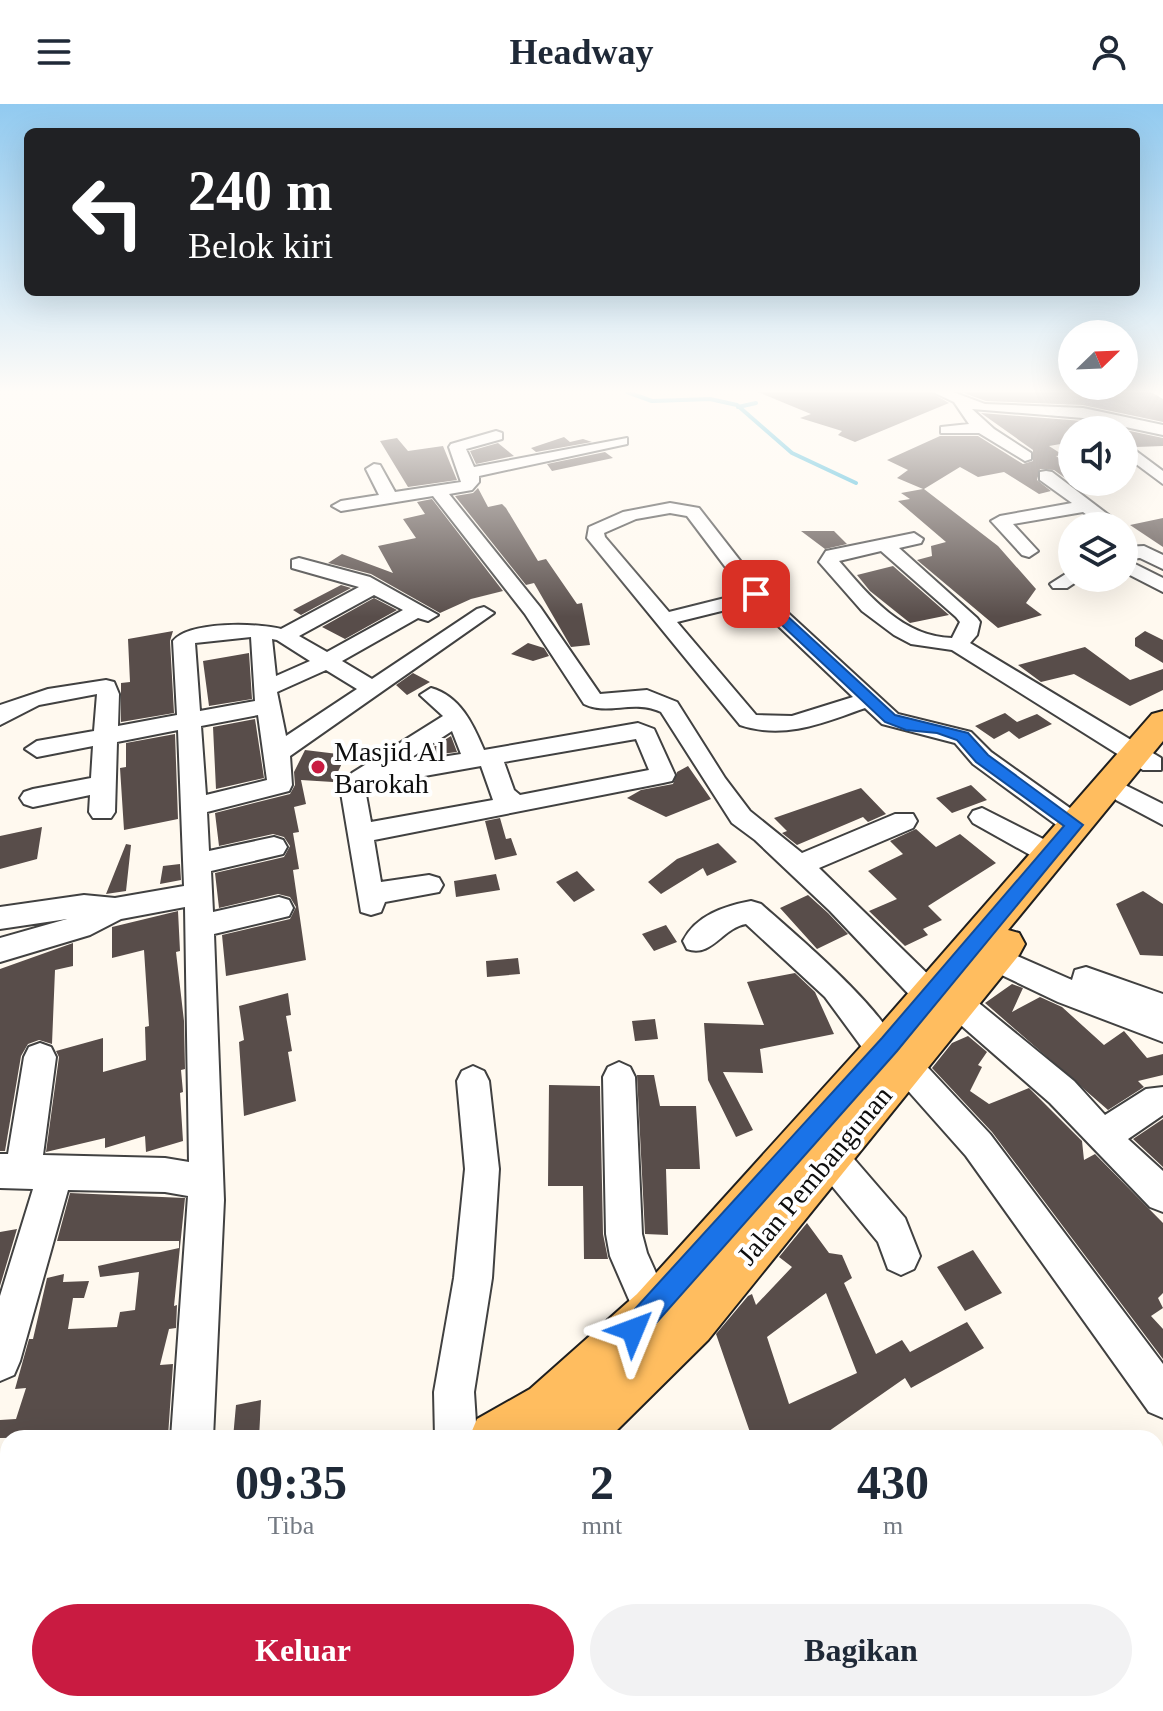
<!DOCTYPE html>
<html lang="id">
<head>
<meta charset="utf-8">
<style>
  body { margin:0; font-family:"Times New Roman",serif; background:#f2f2f3; color:#1f2937; height:100vh; display:flex; flex-direction:column; font-size:30px; white-space:nowrap }
  * { box-sizing:border-box; margin:0 }
  p { font-size:26px; color:#747a83 }
  .icon { flex:none; width:44px; height:44px; fill:none; stroke:currentColor; stroke-width:2; stroke-linecap:round; stroke-linejoin:round }
  .map { position:relative; flex:1; overflow:hidden }
  .panel { position:absolute; left:0px; top:1326px; width:1164px; height:282px; display:flex; flex-direction:column; background:#fff; border-radius:24px 24px 0 0; box-shadow:0 8px 32px #0002 }
  .panel>* { flex:none }
  .banner { position:absolute; left:24px; top:24px; width:1116px; height:168px; border-radius:12px; box-shadow:0 8px 32px #0002; background:#202124; color:#fff; overflow:hidden }
  .needle { width:52px; rotate:67deg }
  .controls { position:absolute; left:1058px; top:216px; display:grid; gap:16px }
  .controls a { display:grid; place-items:center; width:80px; height:80px; border-radius:50%; background:#fff; box-shadow:0 8px 32px #0002; font-size:40px }
  .pin { position:absolute; display:grid; place-items:center; width:68px; height:68px; color:#fff; margin:-34px; border-radius:16px; box-shadow:0 4px 12px #0006 }
  .me { position:absolute; width:88px; margin:-44px; rotate:46deg; stroke-linejoin:round; filter:drop-shadow(0 0 6px #0008) }
  .turn { display:flex; align-items:center; gap:28px; height:168px; padding:0 32px; font-size:36px }
  .turn .icon { width:104px; height:104px; stroke-width:2.5 }
  .turn b { display:block; font-size:56px; line-height:68px }
  .eta { display:flex; justify-content:space-evenly; align-items:center; height:136px; text-align:center }
  .eta b { font-size:48px; font-weight:700; line-height:56px }
  .button { display:flex; gap:16px; margin-top:auto; padding:16px 32px }
  .button a { flex:1; height:92px; border-radius:48px; background:#c91b41; color:#fff; font-size:32px; font-weight:700; line-height:92px; text-align:center }
  .button a+a { background:#f2f2f3; color:#1f2937 }
  header { display:flex; justify-content:space-between; align-items:center; height:104px; padding:0 32px; background:#fff; font-size:36px; font-weight:700 }
  .map>svg:first-child { display:block }
</style>
</head>
<body>
<header><svg class="icon" aria-label="menu" viewBox="0 0 24 24"><path d="M4 6h16M4 12h16M4 18h16"/></svg>Headway<svg class="icon" aria-label="person" viewBox="0 0 24 24"><circle cx="12" cy="8" r="4"/><path d="M4 21q1-7 8-7t8 7"/></svg></header>
<div class="map">
<svg width="1163" height="1607" viewBox="0 0 1163 1607">
  <rect width="100%" height="100%" fill="#fff9ef"/>
  <g fill="none" stroke-linecap="round" stroke-linejoin="round">
    <!-- stream -->
    <path stroke="#31b1d7" stroke-width="4" d="M627,288L652,297L710,295L737,301L792,349L856,379
      M738,303L756,299"/>
  </g>
  <!-- building -->
  <path fill="#584d4a" fill-rule="evenodd" d="M758,288H930L949,299L855,338L838,331L842,327L800,314L811,310Z
    M961,288H1151L1163,295V318L1083,301L986,297Z
    M981,309L1083,317L1163,334V342L1136,343L1124,335V326H1072V338L1049,342L1063,351L1056,352L1072,363V378L1094,379L1076,382L1054,366L1040,365L1037,376L1051,387L1039,390L1004,368L978,373L960,363L924,385L998,442L1036,485L1026,499L1042,511L998,524L917,456L932,452L931,442L946,438L898,397L910,395L901,389L923,385L897,374L908,366L887,356L940,332H978L1023,360L1033,357V346Z
    M564,333L570,338L583,335L592,338L536,348L531,344Z
    M397,334L408,347L443,342L457,376L408,383L380,337Z
    M498,339L514,352L476,360L470,347Z
    M605,348L613,354L552,367L547,360Z
    M478,384L488,403L502,400L506,404L538,457L546,455L577,500L582,499L590,541L571,543L534,479L526,481L455,392L473,389Z
    M432,395L503,487L471,495L440,509L371,470L328,459L342,450L393,469L378,442L416,434L403,415L425,410L417,398Z
    M1163,414V443L1130,421Z
    M801,427H834L847,440L825,445Z
    M893,462L949,511L910,519L870,487L857,471Z
    M341,481L351,484L301,511L293,506Z
    M374,494L397,506L345,535L322,523Z
    M173,527L170,537L174,609L121,618V579L130,578L128,535Z
    M1145,527L1163,536V559L1135,542V534Z
    M528,539L544,544L549,552L533,557L511,550Z
    M1085,543L1130,576L1163,565V586L1130,602L1074,570L1041,578L1018,561Z
    M249,549L252,595L209,602L203,557Z
    M413,569L430,578L407,591L396,581Z
    M1005,609L1017,618L1037,610L1052,620L1019,635L1009,627L994,635L975,622Z
    M255,615L264,674L216,685L213,623Z
    M175,630L178,715L124,726L120,664L126,663V639Z
    M451,632L457,648L425,652L427,647Z
    M305,646L346,651L333,678L301,676L306,700L294,703L299,728L293,729L299,765L293,766L306,856L226,872L222,831L290,815L296,803L290,793L278,790L219,804L215,769L284,753L290,742L284,733L273,730L219,742L215,709L290,690L295,681L294,668Z
    M688,662L711,695L666,713L627,694L641,686L673,680L677,668Z
    M971,681L987,696L952,709L936,694Z
    M861,684L886,710L868,718L863,713L797,741L782,729L787,727L774,714Z
    M500,714L506,735L511,734L517,751L495,756L485,717Z
    M42,723L37,755L0,765V732Z
    M916,725L936,743L960,730L996,759L928,802L942,816L923,825L928,831L905,842L869,807L897,795L868,767L903,750L890,737Z
    M718,739L737,758L707,772L703,764L661,790L648,778L677,755Z
    M126,740L131,741L126,787L106,790Z
    M180,760L181,776L160,780L163,762Z
    M577,767L595,786L574,798L556,778Z
    M496,770L500,786L456,793L454,777Z
    M1143,787L1163,800V852L1140,851L1116,800Z
    M808,791L828,809L848,830L817,845L780,804Z
    M178,807L180,847L176,848L184,917L185,965L181,966L183,988L180,989L183,1037L146,1048L145,1032L105,1044V1034L46,1048L59,953L56,947L103,934V968L146,956L145,923L149,922L144,846L112,854V823Z
    M666,821L677,838L654,847L642,830Z
    M73,839V862L55,866L52,940L39,936L28,940L21,952L5,1047H0V865Z
    M518,854L520,870L487,873L486,857Z
    M795,869L815,888L834,930L760,945L763,969L723,968L753,1026L736,1033L708,976L704,919L764,921L747,878Z
    M1012,880L1023,884L1012,908L1040,893L1062,903L1104,941L1124,927L1147,954L1163,950V971L1138,977L1144,983L1108,1006L985,899Z
    M288,889L291,911L286,912L292,947L288,948L296,997L244,1012L239,938L244,936L239,902Z
    M655,915L658,935L635,937L632,917Z
    M968,932L987,948L978,961L982,963L970,987L989,1000L1029,984L1082,1037L1084,1056L1095,1050L1163,1119V1189L1158,1194L1163,1204L1151,1212L1163,1225V1255L992,1028L932,964L952,939Z
    M637,971H654L660,1002H696L700,1065H666L668,1131L645,1130Z
    M549,981L600,982L603,1130L608,1155H584L583,1082H548Z
    M1163,1015V1063L1133,1035Z
    M70,1089L185,1094L174,1202L177,1201L176,1224L169,1225L160,1261L173,1260L168,1332L0,1334V1316L16,1315L26,1284L15,1285L29,1235H33L47,1174L64,1170L63,1178L89,1177L84,1194H73L68,1225L117,1223L120,1208L135,1206L139,1168L100,1173L98,1162L179,1144V1137H57Z
    M807,1119L829,1149L842,1151L852,1174L844,1179L876,1250L902,1236L910,1248L967,1218L984,1244L911,1284L905,1274L819,1334H752L716,1230L748,1192L752,1190L756,1201L792,1163L779,1153ZM826,1189L857,1269L789,1300L767,1233Z
    M17,1125L0,1182V1128Z
    M973,1146L1002,1189L965,1207L937,1163Z
    M261,1296L259,1334H233L236,1301Z"/>
  <g fill="none" stroke-linecap="round" stroke-linejoin="round">
    <!-- minor casing -->
    <g stroke="#414141" stroke-width="4">
      <path id="minor" d="M933,288H953L985,300L1083,304L1163,321V331L1083,314L972,305L994,325L1031,349V355L1025,357L979,329H941V323L969,320L954,298Z
        M496,327L502,329V335L466,345L474,363L627,334V340L479,372V378L472,386L449,390L540,503L600,590L647,586L677,598L725,674L750,707L802,749L895,710H913L917,717L913,724L819,764L941,883L945,892L941,901L930,905L919,901L830,807L755,736L732,719L661,608C633,595 608,612 584,600L525,510L433,392L341,407L332,402L341,397L379,391L366,365L374,360L380,361L395,388L461,378L449,343L451,340Z
        M1124,338L1163,367V380L1124,351Z
        M1046,367L1052,368L1123,422H1102L1083,408L1013,420L1038,447L1029,453L1022,451L991,417L1000,412L1072,399L1040,376V368Z
        M670,399L699,404L763,486L898,610L971,628L991,648L1084,714L1088,721L1084,728H1066L973,660L955,639L882,620L865,604C823,619 784,636 740,621L587,434L589,423L623,408ZM670,409L687,412L745,489L669,508L605,433L604,429L636,415ZM754,499L853,593L792,612L756,611L677,518Z
        M914,429L923,435L921,439L899,444L977,514L980,518L977,531L970,539L1161,654V666H1143L952,546L911,540L894,531L862,507L819,458L826,447ZM881,447L956,513L960,518L952,534C903,533 869,492 839,457Z
        M1144,442L1163,451V465L1140,454L1125,455L1163,474V488L1124,468V443Z
        M299,454L370,473L438,511L428,517L418,514L342,557L372,575L477,505L484,503L494,509L290,652L292,681L289,687L207,708L209,747L274,733L283,736L287,743L283,750L211,767L213,808L279,793L289,796L293,804L289,812L214,830L224,1096L213,1334H171L188,1092L165,1088L68,1086L20,1257L14,1271L0,1277V1192L33,1085L0,1084V1050H8L24,953L29,943L40,939L51,943L56,953L43,1051L165,1054L189,1058L185,803L121,815L90,831L0,858V834L67,815L0,825V803L84,791L115,794L184,782L178,626L117,638L115,708L111,714H93L89,708L90,691L33,703L24,700L20,694L24,688L33,685L91,674L93,642L37,653L25,645L37,637L94,627L97,590L39,601L0,621V601L48,585L106,576L114,578L119,590L118,622L177,611L173,537C189,517 258,519 281,525L359,483L292,464V456ZM374,491L403,506L327,548L299,532ZM251,533L255,597L200,607L195,539ZM272,535L277,536L310,557L276,572ZM326,566L357,585L286,632L277,588ZM258,611L267,676L206,691L201,622Z
        M1072,466V474L1079,476L1067,484H1053L1050,480Z
        M431,584C460,592 473,620 484,646L638,619L654,625L675,671L672,677L663,679L374,736L381,778L429,771L439,774L443,781L439,788L385,798L381,808L371,811L361,808L340,683L352,669L443,612L420,591ZM452,627L461,650L403,659ZM636,635L649,666L520,691L514,686L504,658ZM481,662L493,696L371,718L365,685L368,682Z
        M1125,681L1163,700V721L1116,696L1112,690L1116,684Z
        M982,704L1059,743L1063,750L1059,757L1050,760L1041,757L973,719L969,713L973,707Z
        M751,797L761,800C787,823 903,920 897,951L906,948L917,952L990,1030L1163,1260V1314L1149,1308L966,1052L895,972L892,958L883,961L872,957L825,893L746,820C722,824 712,854 687,845L683,837C696,811 725,802 751,797Z
        M976,834L1072,876L1075,866L1086,863L1163,890V938L1058,898L966,854L961,846L966,838Z
        M958,887L969,891L1074,977L1105,1011L1146,985L1163,983V1011L1128,1035L1163,1067V1108L1150,1103L1050,999L947,909L943,900L947,891Z
        M619,958L630,963L635,973L642,1130L647,1149L673,1207L668,1221L654,1226L640,1221L610,1152L606,1130L603,973L608,963Z
        M473,962L484,967L489,977L499,1065L492,1174L474,1288L477,1334H435L434,1288L454,1174L465,1065L457,977L462,967Z
        M830,1037L842,1041L905,1114L920,1152L914,1165L901,1171L888,1165L878,1138L818,1065L813,1053L818,1041Z
        M128,1600H176V1607H128Z
        M529,1600H577L579,1607H531Z
        M730,1600H779L781,1607H733Z"/>
    </g>
    <!-- major casing -->
    <g stroke="#1f1f1f" stroke-width="4">
      <path id="major" d="M1163,607V637L1008,826L1019,829L1025,840L1019,851L708,1236L609,1334H469L477,1315L530,1285L637,1190L875,927L1152,610Z
        M8,1532V1600H57L54,1607H0V1536Z"/>
    </g>
    <!-- minor -->
    <use href="#minor" fill="#fff" fill-rule="evenodd"/>
    <!-- major -->
    <use href="#major" fill="#ffbd5f" fill-rule="evenodd"/>
  </g>
  <!-- sky -->
  <linearGradient id="sky" x2="0" y2="1"><stop stop-color="#91caf0"/><stop offset="0.56" stop-color="#fffcf8"/><stop offset="1" stop-color="#fffcf8" stop-opacity="0"/></linearGradient>
  <rect width="1163" height="513" fill="url(#sky)"/>
  <!-- route -->
  <path fill="#1a73e8" stroke="#114b97" stroke-width="2" d="M751,487H760L895,611L968,629L988,651L1083,721L897,947L642,1235L633,1239L624,1235L621,1226L624,1217L882,934L1064,722L976,658L957,636L937,629L906,626L885,618L751,492Z"/>
  <!-- markers -->
  <circle fill="#c91b41" stroke="#fff" stroke-width="3" cx="318" cy="663" r="8"/>
  <g text-anchor="middle" stroke-width="8" stroke-linejoin="round" paint-order="stroke">
    <!-- poi labels -->
    <g font-size="28" fill="#0e0e0e" stroke="#fff" text-anchor="start">
      <text x="334" y="657">Masjid Al<tspan x="334" dy="32">Barokah</tspan></text>
    </g>
    <!-- street labels -->
    <g font-size="28" fill="#0e0e0e" stroke="#fff">
      <text transform="translate(814 1071) rotate(-50)" y="10">Jalan Pembangunan</text>
    </g>
  </g>
</svg>
<div class="controls">
<a><svg class="needle" viewBox="-14 -14 28 28"><path d="M0-13l5 13h-10z" fill="#e53935"/><path d="M0 13l5-13h-10z" fill="#747a83"/></svg></a>
<a><svg class="icon" aria-label="sound" viewBox="0 0 24 24"><path d="M4 9h4l5-4v14l-5-4H4zM17 9q2 3 0 6"/></svg></a>
<a><svg class="icon" aria-label="layers" viewBox="0 0 24 24"><path d="M12 4l9 5-9 5-9-5zM3 14l9 5 9-5"/></svg></a>
</div>
<div class="pin" style="left:756px;top:490px;background:#d93025"><svg class="icon" aria-label="arrive" viewBox="0 0 24 24"><path d="M6 21V4h12l-3 4 3 4H6"/></svg></div>
<svg class="me" style="left:633px;top:1226px" viewBox="-20 -20 40 40"><path d="M0-17L14 15 0 8-14 15z" fill="#1a73e8" stroke="#fff" stroke-width="4"/></svg>
<div class="banner">
<div class="turn"><svg class="icon" aria-label="left" viewBox="0 0 24 24"><path d="M17 20v-9H6M10 6l-5 5 5 5"/></svg><div><b>240 m</b>Belok kiri</div></div>
</div>
<section class="panel">
<div class="eta">
<div><b>09:35</b><p>Tiba</p></div>
<div><b>2</b><p>mnt</p></div>
<div><b>430</b><p>m</p></div>
</div>
<div class="button"><a>Keluar</a><a>Bagikan</a></div>
</section>
</div>
</body>
</html>
